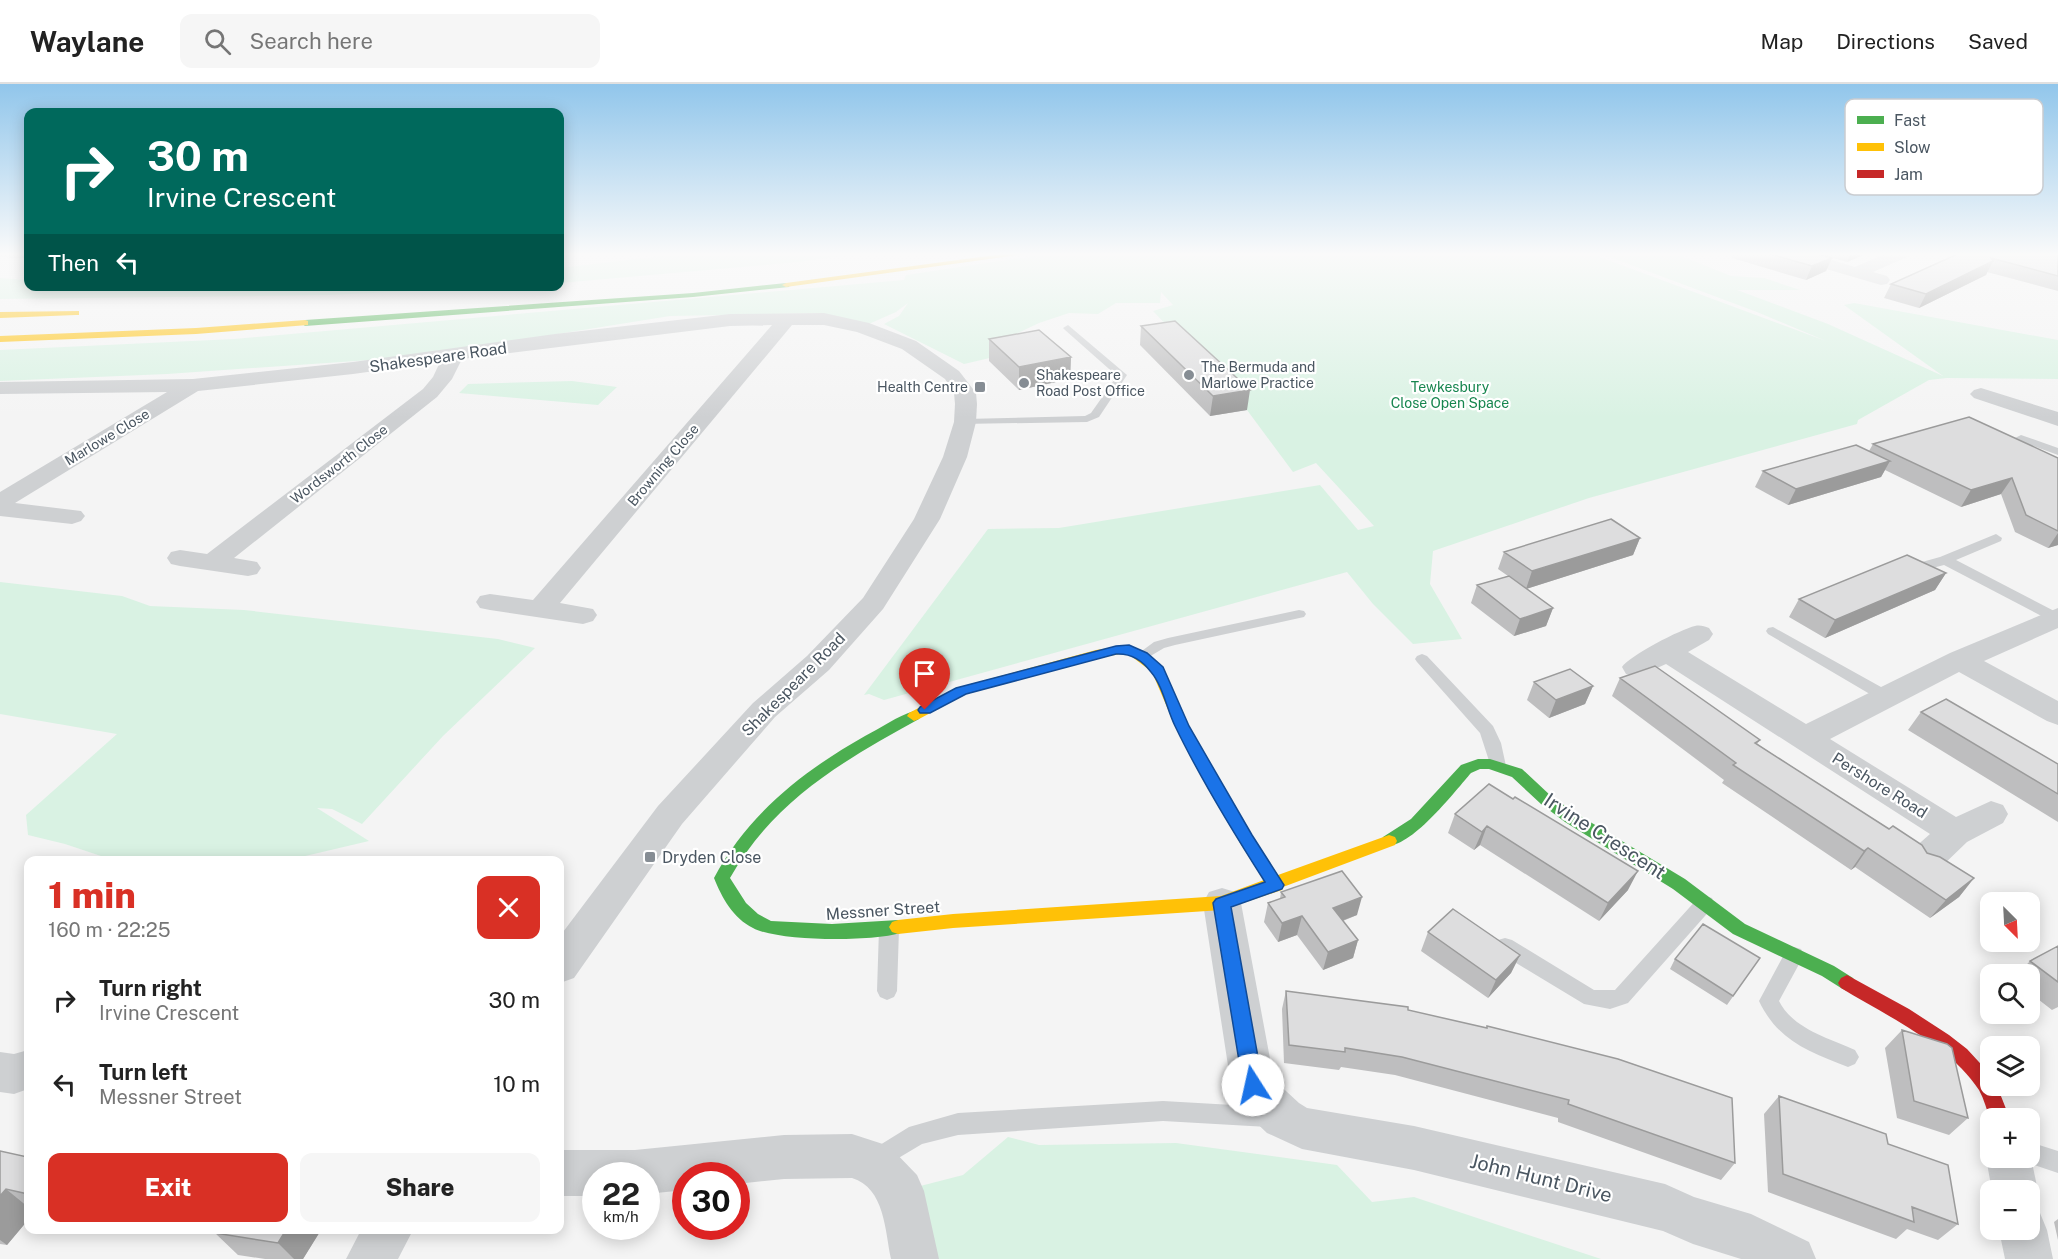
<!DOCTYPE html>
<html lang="en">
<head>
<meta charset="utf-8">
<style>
  body { margin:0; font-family:"Public Sans",sans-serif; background:#f6f6f6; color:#222; height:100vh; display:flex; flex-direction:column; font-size:22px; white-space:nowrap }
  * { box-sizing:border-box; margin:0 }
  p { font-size:20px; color:#767676 }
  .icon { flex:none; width:33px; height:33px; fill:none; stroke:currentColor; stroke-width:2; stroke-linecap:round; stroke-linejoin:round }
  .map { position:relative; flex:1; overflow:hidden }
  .panel { position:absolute; left:24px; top:772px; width:540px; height:378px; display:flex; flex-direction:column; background:#fff; border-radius:12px; box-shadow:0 3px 15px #0003 }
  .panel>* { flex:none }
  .top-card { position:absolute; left:24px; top:24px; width:540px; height:183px; border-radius:12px; box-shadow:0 3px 15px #0003; background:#00695c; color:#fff; overflow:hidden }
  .needle { width:39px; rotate:156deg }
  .buttons { position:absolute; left:1980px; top:808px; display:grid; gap:12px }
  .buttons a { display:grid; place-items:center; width:60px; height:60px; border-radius:12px; background:#fff; box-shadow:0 3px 15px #0003; font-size:30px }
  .speed { position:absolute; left:582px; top:1078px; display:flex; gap:12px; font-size:30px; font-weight:700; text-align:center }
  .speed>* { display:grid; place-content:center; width:78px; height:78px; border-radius:50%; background:#fff; box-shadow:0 3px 15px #0003; line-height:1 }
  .speed small { font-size:15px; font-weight:400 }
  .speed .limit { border:9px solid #d22; background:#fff; color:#111 }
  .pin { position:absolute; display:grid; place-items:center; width:51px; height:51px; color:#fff; margin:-62px -26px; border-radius:50% 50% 50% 0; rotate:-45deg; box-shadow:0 0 6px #0007 }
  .pin .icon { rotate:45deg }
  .me { position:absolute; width:66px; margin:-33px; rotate:350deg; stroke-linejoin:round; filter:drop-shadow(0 0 4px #0008) }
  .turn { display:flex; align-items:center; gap:21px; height:126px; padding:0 24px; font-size:27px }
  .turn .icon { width:78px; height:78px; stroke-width:2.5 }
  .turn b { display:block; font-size:42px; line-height:51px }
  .then { display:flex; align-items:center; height:57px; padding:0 24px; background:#0003; gap:12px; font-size:22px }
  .round { display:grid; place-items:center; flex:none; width:63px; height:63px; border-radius:12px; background:#f6f6f6 }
  .summary { display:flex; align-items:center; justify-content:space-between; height:102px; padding:0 24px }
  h1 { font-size:36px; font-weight:800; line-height:45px; color:#d93025 }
  .cta { display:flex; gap:12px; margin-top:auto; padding:12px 24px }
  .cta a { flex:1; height:69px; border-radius:12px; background:#d93025; color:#fff; font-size:24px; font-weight:800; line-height:69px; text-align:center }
  .cta a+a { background:#f6f6f6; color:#222 }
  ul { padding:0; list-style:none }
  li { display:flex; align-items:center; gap:18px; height:84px; padding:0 24px }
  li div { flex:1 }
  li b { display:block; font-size:22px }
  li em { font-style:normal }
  header { display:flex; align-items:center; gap:36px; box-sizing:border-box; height:84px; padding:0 30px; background:#fff; border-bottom:2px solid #e0e0e0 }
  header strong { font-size:28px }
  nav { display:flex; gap:33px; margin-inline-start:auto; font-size:21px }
  .search { width:420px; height:54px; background:#f6f6f6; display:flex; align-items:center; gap:15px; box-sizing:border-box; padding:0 21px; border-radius:12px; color:#767676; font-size:22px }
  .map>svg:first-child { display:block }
</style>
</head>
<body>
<header>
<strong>Waylane</strong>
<div class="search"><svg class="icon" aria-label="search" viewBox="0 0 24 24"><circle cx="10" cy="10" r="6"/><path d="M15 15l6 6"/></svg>Search here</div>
<nav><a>Map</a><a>Directions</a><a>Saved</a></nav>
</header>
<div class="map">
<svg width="2058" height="1175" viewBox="0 0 2058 1175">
  <rect width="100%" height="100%" fill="#f4f4f4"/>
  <!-- green -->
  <path fill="#d9f2e3" d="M687,169H863L798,178L560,199V184Z
    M1054,169H1589L1826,257L1757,228L1599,169H1674L1731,192L1764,194L1800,206H1737L1828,240L1943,292L1844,221L1854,219L2058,256V295L1947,294L1929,296L1858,336L1857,340L1589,414L1433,467L1430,500L1462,555L1413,560L1373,520L1347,488L884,616L869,610L864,611L988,445L1059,444L1320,401L1358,446L1374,442L1316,379L1293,388L1247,326L1153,227L1173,221L1161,208L1160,219H1116L1098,230L1069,229L1039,239L1016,250L1015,262L994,273L964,280L884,240L899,232L908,219L896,228L862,243L822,229L670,232L414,273L167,290L0,297V266L234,255L904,196L906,191Z
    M0,194L28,196V202L498,203L329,211L0,215Z
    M572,297L617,303L598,321L459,309L468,300Z
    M0,498L122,512L150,522L244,526L498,555L535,564L443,652L362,740L332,725L317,724L369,757L284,777H116L65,760L28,751L26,731L117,650L0,630Z
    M1008,1053L1039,1061L1176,1059L1337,1081L1372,1118L1414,1113L1601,1175H915L901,1107L963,1091Z"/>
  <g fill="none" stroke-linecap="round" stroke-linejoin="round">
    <!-- lane -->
    <path fill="#ced0d2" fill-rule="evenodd" d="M1068,241L1127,291L1099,333L1087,338L961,340L959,338L965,335L1085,332L1091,329L1117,292L1065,246L1063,244Z
      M2021,351L2058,364V371L2017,356L2015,354Z
      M1996,450L2002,454L2001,457L1956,476L2058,529V538L2051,537L1944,481L1909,490L1902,486L1904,483L1940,473Z
      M1299,526L1304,527L1306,530L1304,533L1175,561L1164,564L1142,577L1135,572L1154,558L1168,554Z
      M1773,543L1890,608L1893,612L1890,616H1880L1768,550L1766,547L1768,544Z
      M1422,570L1427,572L1493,642L1501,659L1506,682L1504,686H1492L1480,649L1417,578L1415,575L1417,572Z
      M1705,812L1712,814L1714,819L1712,824L1628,919L1610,925L1584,920L1498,868L1495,862L1498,856L1505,854L1512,856L1594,906H1615L1698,814Z
      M889,837L896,839L899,845L897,907L894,913L887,916L880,913L877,907L879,845L882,839Z
      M1794,863L1801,865L1804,871L1779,917C1793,945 1829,954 1855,966L1859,973L1855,980L1848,983C1809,968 1778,957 1759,917L1787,865Z
      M1163,1017L1268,1023L1276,1026L1279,1033L1276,1040L1268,1043L1163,1037L958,1051L922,1060L875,1088L867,1085L864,1077L867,1069L909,1043L958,1029Z
      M2030,1058L2058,1067V1089L2022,1077L2021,1074H2030Z"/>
    <!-- street -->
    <path fill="#ced0d2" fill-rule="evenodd" d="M1783,169H1809L1855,183L1887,169H1909L1907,173L1873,188L1887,192L1890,196L1887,200L1881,201L1785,173Z
      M824,229L869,239L916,257L959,287L976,309L977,320L976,338L967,373L940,435L883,525L829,586L775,633L682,740L574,894L560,899V852L658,722L753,619L807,572L863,514L914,435L943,373L954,338L955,320L954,309L945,295L902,265L857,248L824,241H792L560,519L593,525L597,531L593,537L583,540L490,526L480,524L476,518L480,512L490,510L533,516L772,241L730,242L462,275L452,295L437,313L234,474L257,478L261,484L257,490L248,492L180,482L171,480L167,474L171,468L180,466L207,470L423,305L433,293L440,278L353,290L198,307L15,419L81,427L85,432L81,437L72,440L0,432V408L167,308L0,310V298L193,295L353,278L555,250L730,230Z
      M1981,304L2058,328V342L1974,314L1970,310L1974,306Z
      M2058,524V544L1984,577L2058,617V641L2047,637L1959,588L1830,655L1956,733L1991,717L2003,721L2008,730L2003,739L1967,758L1939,785L1926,789L1913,785L1908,775L1913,765L1930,750L1666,580L1637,593L1626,590L1622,583C1629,572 1681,545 1695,542C1700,541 1704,542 1709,544L1713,550L1709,556L1688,568L1806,640L1950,569Z
      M1222,804L1235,808L1241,819L1274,996L1299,1019L1307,1024L1414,1042L1665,1100L1694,1113L1751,1130L1809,1158L1816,1175H1741L1693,1160L1663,1147L1414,1086L1302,1065L1267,1049L1246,1029L1231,1001L1203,819L1209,808Z
      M28,966V1005L14,1010L0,1008V968L14,970Z
      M852,1050L889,1062L917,1091L924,1107L939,1175H891C885,1147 885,1104 852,1094L784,1095L736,1100V1092H686V1106L646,1110V1092H596V1112H560V1066H635L784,1051Z
      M1990,1064V1074H2030V1069L2038,1107L2031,1123L2030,1124V1107H1992L1986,1074Z
      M2030,1125L2040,1129L2047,1146L2053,1175H2005L1999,1146H2030Z
      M361,1146H413L398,1175H346Z"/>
    <!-- fast -->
    <path fill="#4caf50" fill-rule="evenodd" d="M786,199L790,201L789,203L693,213L305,242L301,239L305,236L693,209Z
      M914,627L919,629L921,632L919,635C843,677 774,716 730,794L746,819L758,830L771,837L832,840L898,836L904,838L907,843L904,848C876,858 779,858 753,844C733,834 722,814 714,794C748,730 803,687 865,652C881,644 897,632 914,627Z
      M1478,675H1490L1522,685L1551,712L1577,730L1685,795L1745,840L1834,882L1853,894L1856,899L1853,904L1847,907L1841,904L1822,892L1733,850L1673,805L1565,738L1541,720L1512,693L1489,685H1480L1471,689C1456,706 1408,769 1383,761L1381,757L1383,753L1411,735L1461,681Z"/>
    <!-- slow -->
    <path fill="#ffc107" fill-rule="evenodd" d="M1010,169H1033L786,203L782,201L786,199Z
      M79,227V231H76L0,234V228Z
      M305,236L308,237V241L196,250L0,258V252L196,244Z
      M1129,561L1147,569L1163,583L1189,642L1252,751L1278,791L1389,751L1395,753L1397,757L1395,761L1283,803L1282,806L1222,826L953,844L898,850L892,848L889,843L892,838L898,836L953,830L1221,812L1264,796L1240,759L1175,642L1152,588L1127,569L1097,574L966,610L919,635L914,637L907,632L909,629L956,604L1096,566Z"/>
    <!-- jam -->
    <path fill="#c62828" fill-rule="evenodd" d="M1847,891L1909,925L1949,951L1967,965L1990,990V1002H1997L2010,1035L1990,1036C1987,1026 1984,1015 1979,1006C1950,961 1885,931 1841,904L1838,899L1841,894Z"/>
  </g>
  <!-- wall -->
  <path fill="#bebebf" d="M0,169H28V172L23,174L0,173Z
    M1724,169H1815L1832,174L1826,187L1806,196L1732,174L1733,172Z
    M1817,169H1868L1847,178Z
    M1960,169H2058V207L1987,188L1986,191L1919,224L1884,214L1891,200Z
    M1141,242L1247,326L1210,332L1140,261Z
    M989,255L1071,273L1070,295L1019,306L989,277Z
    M1873,360L2058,374V461L2048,464L2015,448L2001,410L1961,423L1885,386L1881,393L1788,421L1755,403L1763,387L1869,367Z
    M1640,454L1633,471L1526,505L1553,524L1546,542L1514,552L1471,519L1477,501L1508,492L1498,485L1504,468Z
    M1946,489L1935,506L1825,554L1789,533L1799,515Z
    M1620,594L1760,656L1757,660L1927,769L1974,794L1959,813L1930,834L1855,783L1851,786L1722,699L1724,696L1612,612Z
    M1534,598L1593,602L1585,620L1549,634L1527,616Z
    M1921,628L2058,680V738L1908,646Z
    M1489,700L1628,806L1599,837L1480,761L1474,766L1448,749L1455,730Z
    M1281,808L1357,831L1343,837L1358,856L1353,874L1323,886L1297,851L1278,858L1264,838L1268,819L1280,815Z
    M1428,848L1520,871L1511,889L1488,914L1421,867Z
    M2058,862V923L2052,926L2030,909V891H2017L2030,877Z
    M1760,874L1727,921L1670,885L1675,875Z
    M1286,907L1408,926L1486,944L1487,942L1735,1079L1721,1096L1558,1038V1034L1395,991L1341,983L1339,986L1284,979L1282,925Z
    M1902,946L1968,1034L1949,1051L1897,1034L1885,964Z
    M1779,1012L1888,1060L1958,1140L1938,1156L1907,1145L1896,1155L1768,1108L1764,1030Z
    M0,1067L27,1073L28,1071V1136L7,1161L0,1160Z
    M2058,1135V1156L2054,1138Z
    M321,1146L303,1175H265L238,1171L215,1149Z"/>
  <!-- shaded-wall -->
  <path fill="#9b9b9b" d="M20,169H28V172L23,174Z
    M1851,169H1868L1847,178Z
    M1832,174L1826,187L1806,196L1812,182Z
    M1993,177L1986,191L1919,224L1926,210Z
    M1071,273L1070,295L1019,306V283Z
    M1250,306L1247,326L1210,332L1213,312Z
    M1890,377L1881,393L1788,421L1796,405Z
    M2012,394L2001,410L1961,423L1971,406Z
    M2058,449V461L2048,464Z
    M1640,454L1633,471L1526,505L1532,487Z
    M1946,489L1935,506L1825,554L1835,536Z
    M1553,524L1546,542L1514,552L1520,535Z
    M1593,602L1585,620L1549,634L1556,616Z
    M1487,742L1480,761L1474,766L1482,748Z
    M1868,764L1855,783L1851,786L1864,767Z
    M1638,787L1628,806L1599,837L1608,819Z
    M1974,794L1959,813L1930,834L1946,816Z
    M1362,813L1357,831L1328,842L1333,824Z
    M1302,832L1297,851L1278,858L1282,839Z
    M1358,856L1353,874L1323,886L1328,868Z
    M1520,871L1511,889L1488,914L1496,896Z
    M6,1105L28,1123V1136L7,1161L0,1156V1112Z
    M286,1146H321L303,1175H294L278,1159Z"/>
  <!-- building -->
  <path fill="#ddddde" stroke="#9b9b9b" stroke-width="1.5" d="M1767,169H1815L1832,174L1812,182Z
    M1960,169H2054L2058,170V192L1991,174L1993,177L1926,210L1891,200Z
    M1175,237L1250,306L1213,312L1141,242Z
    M1039,246L1071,273L1019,283L989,255Z
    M1969,333L2058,374V447L2026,431L2012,394L1971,406L1873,360Z
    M1856,361L1890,377L1796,405L1763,387Z
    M1611,435L1640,454L1532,487L1504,468Z
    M1907,471L1946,489L1835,536L1799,515Z
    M1509,492L1553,524L1520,535L1477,501Z
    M1655,582L1760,656L1755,659L1889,745L1893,742L1922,761L1927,769L1940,773L1974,794L1946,816L1868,764L1864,767L1733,681L1736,679L1620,594Z
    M1570,585L1593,602L1556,616L1534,598Z
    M1946,615L2058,680V710L1921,628Z
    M1489,700L1513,715L1515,713L1638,787L1608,819L1487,742L1482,748L1455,730Z
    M1342,787L1362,813L1333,824L1358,856L1328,868L1302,832L1282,839L1268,819L1285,813L1281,808Z
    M1453,825L1520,871L1496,896L1428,848Z
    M1703,840L1760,874L1733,912L1675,875Z
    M2058,862V898L2030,877Z
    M1286,907L1408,923V926L1487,944V942L1618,975L1732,1014L1735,1079L1568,1020L1569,1016L1402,973L1345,964V968L1289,961Z
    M1902,946L1947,960L1952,964L1968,1034L1914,1017Z
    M1779,1012L1886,1050L1888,1060L1948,1081L1958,1140L1912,1123L1914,1138L1783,1090Z
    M0,1067L27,1073L28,1071V1110L6,1105L0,1112Z
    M217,1146H286L278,1159L215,1149Z"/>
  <!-- sky -->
  <linearGradient id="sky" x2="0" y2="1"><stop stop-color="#91c6eb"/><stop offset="0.51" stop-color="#fafafa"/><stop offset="1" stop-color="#fafafa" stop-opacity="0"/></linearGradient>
  <rect width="2058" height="334" fill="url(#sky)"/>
  <!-- route -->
  <path fill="#1a73e8" stroke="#114b97" stroke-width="1.5" d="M1129,561L1147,569L1163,583L1189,642L1252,751L1284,801L1282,805L1231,823L1263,1001L1260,1007L1253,1010L1246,1007L1243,1001L1213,819L1216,815L1265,798C1233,748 1201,696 1175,642C1167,626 1163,602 1151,588C1142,576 1131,569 1116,570L966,610L930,629H920L918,626L920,623L956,604L1116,562Z"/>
  <!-- markers -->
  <g fill="#868d94" stroke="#fff" stroke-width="2">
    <circle cx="1189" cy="291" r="6"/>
    <circle cx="1024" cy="299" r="6"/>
    <rect x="974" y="297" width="12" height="12" rx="3"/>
    <rect x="644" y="767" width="12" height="12" rx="3"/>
  </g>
  <g text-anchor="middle" stroke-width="4.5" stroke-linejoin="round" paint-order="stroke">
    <!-- far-poi labels -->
    <g font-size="14" fill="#4a5661" stroke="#fff" text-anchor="start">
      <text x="1201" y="288">The Bermuda and<tspan x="1201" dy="16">Marlowe Practice</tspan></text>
      <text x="1036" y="296">Shakespeare<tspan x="1036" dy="16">Road Post Office</tspan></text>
      <text x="968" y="308" text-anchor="end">Health Centre</text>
    </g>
    <!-- far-park labels -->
    <g font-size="14" fill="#17864f" stroke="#fff">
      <text x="1450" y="308">Tewkesbury<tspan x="1450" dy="16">Close Open Space</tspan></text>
    </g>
    <!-- far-street labels -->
    <g font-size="14" fill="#4a5661" stroke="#fff">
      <text transform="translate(107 353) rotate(-31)" y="5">Marlowe Close</text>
      <text transform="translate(339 380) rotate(-38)" y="5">Wordsworth Close</text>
      <text transform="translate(663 381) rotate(-50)" y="5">Browning Close</text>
    </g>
    <!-- street labels -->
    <g font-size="16" fill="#4a5661" stroke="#fff">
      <text transform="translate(438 273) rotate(-8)" y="6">Shakespeare Road</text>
      <text transform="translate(793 600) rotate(-45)" y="6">Shakespeare Road</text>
      <text transform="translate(1880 701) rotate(32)" y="6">Pershore Road</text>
      <text transform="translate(883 826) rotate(-4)" y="6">Messner Street</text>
    </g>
    <!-- poi labels -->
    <g font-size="16" fill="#4a5661" stroke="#fff" text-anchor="start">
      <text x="662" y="779">Dryden Close</text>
    </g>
    <!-- near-street labels -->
    <g font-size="20" fill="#4a5661" stroke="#fff">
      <text transform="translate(1605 752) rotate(33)" y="7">Irvine Crescent</text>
      <text transform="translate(1541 1094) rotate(14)" y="7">John Hunt Drive</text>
    </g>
  </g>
  <!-- legend -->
  <rect x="1845" y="15" width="198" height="96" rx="9" fill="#fff" stroke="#c9ccd0" stroke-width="1.5"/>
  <rect x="1857" y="32" width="27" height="8" fill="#4caf50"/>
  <rect x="1857" y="59" width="27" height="8" fill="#ffc107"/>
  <rect x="1857" y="86" width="27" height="8" fill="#c62828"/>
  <g font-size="16" fill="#4a5661">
    <text x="1894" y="42">Fast</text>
    <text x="1894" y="69">Slow</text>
    <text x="1894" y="96">Jam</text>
  </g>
</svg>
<div class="buttons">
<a><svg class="needle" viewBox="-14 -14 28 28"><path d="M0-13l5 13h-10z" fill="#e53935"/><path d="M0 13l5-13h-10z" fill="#767676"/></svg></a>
<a><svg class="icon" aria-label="search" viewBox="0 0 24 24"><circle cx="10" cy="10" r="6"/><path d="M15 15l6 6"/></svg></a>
<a><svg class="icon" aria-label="layers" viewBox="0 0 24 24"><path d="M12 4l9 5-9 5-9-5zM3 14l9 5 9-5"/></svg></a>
<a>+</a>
<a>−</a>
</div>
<div class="speed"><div>22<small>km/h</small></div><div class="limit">30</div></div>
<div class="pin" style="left:925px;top:626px;background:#d93025"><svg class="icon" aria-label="arrive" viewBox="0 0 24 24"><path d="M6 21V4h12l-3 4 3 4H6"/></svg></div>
<svg class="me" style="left:1253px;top:1001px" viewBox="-20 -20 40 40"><circle r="19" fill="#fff"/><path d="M0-13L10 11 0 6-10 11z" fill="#1a73e8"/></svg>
<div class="top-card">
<div class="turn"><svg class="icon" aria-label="right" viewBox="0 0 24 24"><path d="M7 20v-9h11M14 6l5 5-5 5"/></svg><div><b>30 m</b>Irvine Crescent</div></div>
<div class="then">Then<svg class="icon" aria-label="left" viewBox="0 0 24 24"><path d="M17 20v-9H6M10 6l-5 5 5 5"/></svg></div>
</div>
<section class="panel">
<div class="summary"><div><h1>1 min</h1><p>160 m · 22:25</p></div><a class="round" style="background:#d93025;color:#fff"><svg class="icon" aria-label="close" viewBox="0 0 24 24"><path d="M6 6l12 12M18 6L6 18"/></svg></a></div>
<ul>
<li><svg class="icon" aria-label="right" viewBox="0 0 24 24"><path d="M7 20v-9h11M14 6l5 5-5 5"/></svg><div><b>Turn right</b><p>Irvine Crescent</p></div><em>30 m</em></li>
<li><svg class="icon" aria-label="left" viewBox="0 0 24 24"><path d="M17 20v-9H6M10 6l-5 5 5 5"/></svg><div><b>Turn left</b><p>Messner Street</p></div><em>10 m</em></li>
</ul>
<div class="cta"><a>Exit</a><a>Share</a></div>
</section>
</div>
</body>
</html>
